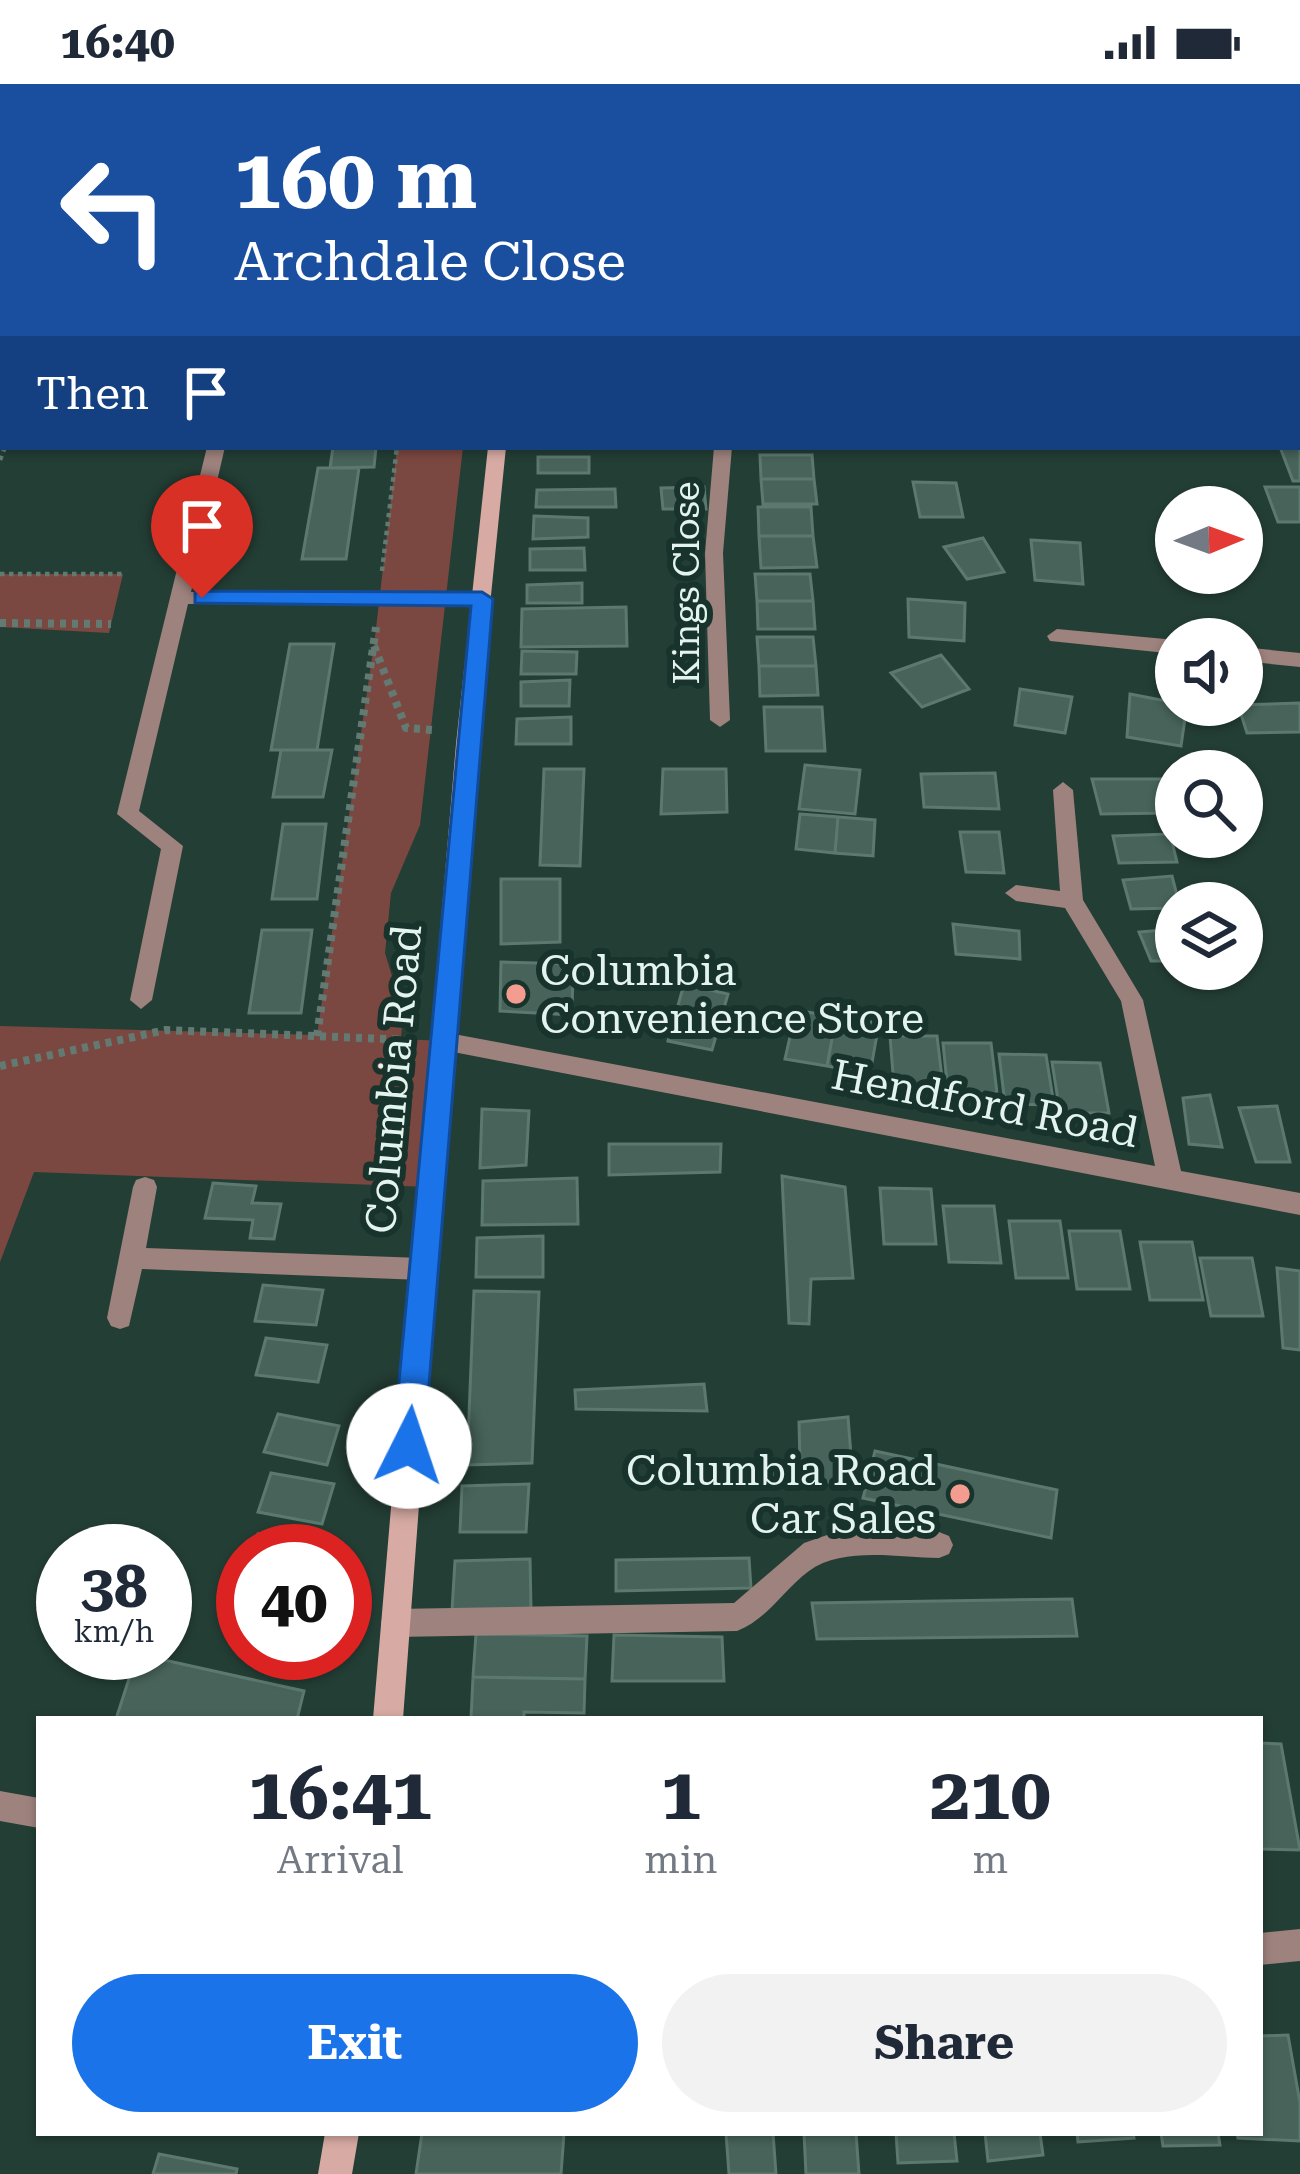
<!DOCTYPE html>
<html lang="en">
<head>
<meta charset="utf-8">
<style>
  body { margin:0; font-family:"Roboto Serif",serif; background:#f2f2f3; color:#1f2937; height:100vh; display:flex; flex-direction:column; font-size:45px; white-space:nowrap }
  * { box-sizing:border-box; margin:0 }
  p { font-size:39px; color:#747a83 }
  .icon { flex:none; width:66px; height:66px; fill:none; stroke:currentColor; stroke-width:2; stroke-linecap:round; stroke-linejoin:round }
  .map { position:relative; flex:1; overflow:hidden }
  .drawer { position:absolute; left:36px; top:1632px; width:1227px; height:420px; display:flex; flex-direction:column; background:#fff; border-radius:0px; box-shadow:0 3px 9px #0004 }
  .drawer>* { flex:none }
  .hud { position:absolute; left:0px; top:0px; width:1302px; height:366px; box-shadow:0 3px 9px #0004; background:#1a4fa0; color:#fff; overflow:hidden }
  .needle { width:78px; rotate:89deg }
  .buttons { position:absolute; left:1155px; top:402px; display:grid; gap:24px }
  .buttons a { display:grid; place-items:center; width:108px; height:108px; border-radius:50%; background:#fff; box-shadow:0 3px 9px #0004; font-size:60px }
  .speed { position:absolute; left:36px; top:1440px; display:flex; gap:24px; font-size:60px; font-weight:700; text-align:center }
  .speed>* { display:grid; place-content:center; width:156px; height:156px; border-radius:50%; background:#fff; box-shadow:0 3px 9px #0004; line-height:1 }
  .speed small { font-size:30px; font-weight:400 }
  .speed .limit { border:18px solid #d22; background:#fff; color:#111 }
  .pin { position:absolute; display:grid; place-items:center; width:102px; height:102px; color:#fff; margin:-123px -51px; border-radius:50% 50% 50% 0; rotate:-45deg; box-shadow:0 0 12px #0007 }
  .pin .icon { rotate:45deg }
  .me { position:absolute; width:132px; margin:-66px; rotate:4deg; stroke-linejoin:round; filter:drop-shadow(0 0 9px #0008) }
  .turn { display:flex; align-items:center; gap:42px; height:252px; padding:0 36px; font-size:54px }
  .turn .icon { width:156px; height:156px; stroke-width:2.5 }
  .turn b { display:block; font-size:84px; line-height:102px }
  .then { display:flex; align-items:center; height:114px; padding:0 36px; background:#0003; gap:24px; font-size:45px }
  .eta { display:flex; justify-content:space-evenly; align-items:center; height:204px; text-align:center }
  .eta b { font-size:72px; font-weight:700; line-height:84px }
  .primary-button { display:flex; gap:24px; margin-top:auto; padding:24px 36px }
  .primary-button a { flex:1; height:138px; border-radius:72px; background:#1a73e8; color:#fff; font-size:48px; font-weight:700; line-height:138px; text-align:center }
  .primary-button a+a { background:#f2f2f3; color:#1f2937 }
  .status { display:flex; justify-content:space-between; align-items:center; height:84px; padding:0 60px; background:#fff; direction:ltr }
  .status svg { height:33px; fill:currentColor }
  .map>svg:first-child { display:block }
</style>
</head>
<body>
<div class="status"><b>16:40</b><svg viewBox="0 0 49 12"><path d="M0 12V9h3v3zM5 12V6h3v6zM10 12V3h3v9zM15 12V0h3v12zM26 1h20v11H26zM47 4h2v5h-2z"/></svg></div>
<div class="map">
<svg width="1300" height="2090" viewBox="0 0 1300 2090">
  <rect width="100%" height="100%" fill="#233e35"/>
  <!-- green -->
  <path fill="#7b4841" d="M397,363H463L420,741L391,809L385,869L403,928L401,955L443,957L429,1103L34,1088L0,1178V942L317,951L375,553Z
    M0,490H123L109,549L0,543Z"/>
  <!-- building -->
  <path fill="#47635a" stroke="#5c796f" stroke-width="3" d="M1300,350V397H1293L1280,363H1299Z
    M333,363H376L374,383L330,384Z
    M760,371H812L814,395H761Z
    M538,373H589V389H538Z
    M318,384H359L346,475H302Z
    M761,395H814L817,420H763Z
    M913,398L956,399L963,433H920Z
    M704,403L706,425H663L661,404Z
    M1265,403H1300V438H1278Z
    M615,405L616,423H536L537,406Z
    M758,423H811L813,452H759Z
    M534,432L588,434V453L533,455Z
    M759,452H813L817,483L761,484Z
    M983,454L1004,488L967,495L944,463Z
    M1031,456L1080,459L1083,500L1035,496Z
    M584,464L585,486H530V465Z
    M755,490H810L813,517H757Z
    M582,499V519H527V501Z
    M908,515L965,519L964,557L909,553Z
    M757,517H813L815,545H758Z
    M626,523L627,562L521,563L522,525Z
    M757,553H813L816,582H759Z
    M290,560H334L317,666H271Z
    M522,567L577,568L576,590H521Z
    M941,571L969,605L922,623L891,589Z
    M759,582H816L818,611L760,612Z
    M570,596L569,622H521V598Z
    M1020,605L1072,613L1065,649L1015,641Z
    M1130,610L1187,621L1181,662L1127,653Z
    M1300,619V648L1247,649L1238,621Z
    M764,623H822L825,667H766Z
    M571,633V660H516L517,635Z
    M281,666H332L323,713H273Z
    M805,681L860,686L855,730L799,725Z
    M544,685H584L580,782L540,781Z
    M663,685H726L727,728L661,730Z
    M995,689L999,725L924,723L921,690Z
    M1092,695H1163L1170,729L1101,730Z
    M800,730L838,733L835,769L796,765Z
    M838,733L875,736L873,772L835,769Z
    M283,740H326L317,815H272Z
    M960,748H999L1004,789L966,788Z
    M1170,750L1177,778L1119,779L1113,752Z
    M1172,792L1179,819L1176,824L1131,825L1123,796Z
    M501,795H560V858L501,860Z
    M953,840L1019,847L1020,875L956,870Z
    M1176,845V877H1151L1139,848Z
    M262,846H312L301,929H249Z
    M501,878L573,880L572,931L500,927Z
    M684,900L728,910L712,966L668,957Z
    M796,926L836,933L827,982L785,975Z
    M836,933L879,939L870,990L827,982Z
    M890,952H937L943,1002H894Z
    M943,959H991L997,1009H948Z
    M999,970L1046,971L1054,1021L1005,1020Z
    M1052,978L1100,979L1109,1029H1060Z
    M1210,1011L1222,1063L1189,1060L1183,1014Z
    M1277,1022L1290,1078H1256L1239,1024Z
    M482,1025L529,1027L526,1081L480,1084Z
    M609,1060H721L720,1088L609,1091Z
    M782,1092L845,1103L853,1194L811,1195L809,1240L789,1239Z
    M577,1094L578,1140L482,1141L483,1097Z
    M213,1099L256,1102L252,1119L281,1120L274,1155L250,1154L253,1136L205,1134Z
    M880,1104L931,1105L936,1160H884Z
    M943,1122H994L1001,1179L949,1178Z
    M1009,1137H1060L1068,1194H1016Z
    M1069,1147H1120L1130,1205H1077Z
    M543,1152V1193H476L477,1154Z
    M1140,1158H1192L1203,1216H1150Z
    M1200,1174H1252L1263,1232H1211Z
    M1277,1184L1300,1187V1266L1283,1264Z
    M263,1201L323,1206L316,1241L255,1237Z
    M474,1207L539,1208L532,1379L467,1381Z
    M266,1254L327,1261L318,1298L256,1291Z
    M704,1300L707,1327L576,1325L575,1306Z
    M278,1330L339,1342L327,1381L264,1368Z
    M848,1333L853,1397L769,1401L767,1380L800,1379L799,1338Z
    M875,1367L1057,1406L1051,1454L863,1414Z
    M271,1389L334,1400L322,1440L258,1428Z
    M529,1400L526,1448H460L462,1402Z
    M258,1450L322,1462L321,1467H252Z
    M749,1474L751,1504L616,1507V1476Z
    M530,1475L531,1526L452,1527L455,1477Z
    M1072,1515L1077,1552L817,1555L812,1519Z
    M476,1550L587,1552L585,1595L473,1593Z
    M614,1551L722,1553L724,1597H612Z
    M137,1570L304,1607L297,1635H116Z
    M473,1593L585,1595L584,1629L524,1628V1635H471Z
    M1260,1659L1281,1660L1300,1766L1260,1765Z
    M1288,1951L1300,2019V2057L1238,2054L1237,2049H1260V1952Z
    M422,2049H564L561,2090H416Z
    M726,2049H773L776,2090H729Z
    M804,2049H856L859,2090H806Z
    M896,2049H954L957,2077L898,2079Z
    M985,2049H1040L1043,2071L988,2077Z
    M1077,2049H1133L1134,2054L1078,2058Z
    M1161,2049H1218L1220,2061L1163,2062Z
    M159,2070L237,2085L236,2090H153Z"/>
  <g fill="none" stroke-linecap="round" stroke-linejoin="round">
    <!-- path-far1 -->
    <path stroke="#637a72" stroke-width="4.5" stroke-dasharray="4.5 4.5" stroke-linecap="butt" d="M0,376L5,363
      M382,487L397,363
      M0,490H123"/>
    <!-- path -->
    <path stroke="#637a72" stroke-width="8" stroke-dasharray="6 6" stroke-linecap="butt" d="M0,539L111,540
      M374,562L406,644L432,646
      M317,952L376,543
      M0,982L166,946L411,956"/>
    <!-- lane -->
    <path fill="#9e827d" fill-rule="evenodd" d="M0,24H3V32H0Z
      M714,363H732L723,469L730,636L720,643L710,636L705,469Z
      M867,1446L939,1448L949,1452L953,1461L949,1470L939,1474C900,1474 843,1462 809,1487C782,1507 769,1534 737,1547L395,1553L385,1549L381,1539L385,1529L395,1525L734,1519L804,1459L830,1450Z"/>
    <!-- street -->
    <path fill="#9e827d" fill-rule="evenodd" d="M1254,0H1300V5L1252,3Z
      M0,113H3V123H0Z
      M1299,121L1300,122V134L1299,133Z
      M3,152V168L0,169V153Z
      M0,223H3V233H0Z
      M1299,289H1300V299H1299Z
      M207,363H225L191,508L482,509L492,515L482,521L188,520L139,727L183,762L152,916L141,925L130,916L161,765L117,730Z
      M1057,545L1176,556V570L1050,557L1047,552Z
      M1242,563L1300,569V583L1242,577Z
      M1063,698L1073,706L1083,816L1143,916L1181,1087L1300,1109V1131L443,966L435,964L431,957L435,950L443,948L1155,1082L1121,917L1065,824L1016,817L1005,809L1016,801L1060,807L1053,706Z
      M145,1093L154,1096L157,1103L146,1164L422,1174L431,1177L435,1185L431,1193L422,1196L142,1185L129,1242L120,1245L111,1242L107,1234L133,1103L136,1096Z
      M0,1707L39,1714V1744L0,1737Z
      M1300,1845V1877L1260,1881V1849Z"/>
    <!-- secondary -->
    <path fill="#d7aba4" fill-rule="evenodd" d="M526,0H540V3H526Z
      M488,363H506L476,660L403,1635H373L456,660Z
      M325,2049H359L352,2090H318Z"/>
  </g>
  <!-- route -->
  <path fill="#1a73e8" stroke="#114b97" stroke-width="3" d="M202,507L482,508L493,515L424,1362L419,1372L409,1376L398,1372L393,1362L471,522L195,519V509Z"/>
  <!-- markers -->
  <g fill="#f59c90" stroke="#18332b" stroke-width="4.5">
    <circle cx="516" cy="910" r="12"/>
    <circle cx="960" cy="1410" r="12"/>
  </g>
  <g text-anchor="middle" stroke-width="12" stroke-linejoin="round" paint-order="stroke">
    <!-- far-street labels -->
    <g font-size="36" fill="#e3f3ed" stroke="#18332b">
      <text transform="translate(686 499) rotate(-90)" y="13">Kings Close</text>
    </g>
    <!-- poi labels -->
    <g font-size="42" fill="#e3f3ed" stroke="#18332b" text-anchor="start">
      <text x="540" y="901">Columbia<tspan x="540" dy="48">Convenience Store</tspan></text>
      <text x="936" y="1401" text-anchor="end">Columbia Road<tspan x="936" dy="48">Car Sales</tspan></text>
    </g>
    <!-- street labels -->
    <g font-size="42" fill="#e3f3ed" stroke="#18332b">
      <text transform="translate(393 995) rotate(-85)" y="15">Columbia Road</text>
      <text transform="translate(985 1019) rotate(11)" y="15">Hendford Road</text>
    </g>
  </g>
</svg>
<div class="buttons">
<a><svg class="needle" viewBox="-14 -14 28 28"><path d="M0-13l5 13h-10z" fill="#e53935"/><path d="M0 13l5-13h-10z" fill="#747a83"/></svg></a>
<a><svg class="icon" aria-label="sound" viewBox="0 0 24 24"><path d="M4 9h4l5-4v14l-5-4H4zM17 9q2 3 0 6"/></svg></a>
<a><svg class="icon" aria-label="search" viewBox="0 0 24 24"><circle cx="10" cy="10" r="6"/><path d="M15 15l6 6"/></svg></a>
<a><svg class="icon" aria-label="layers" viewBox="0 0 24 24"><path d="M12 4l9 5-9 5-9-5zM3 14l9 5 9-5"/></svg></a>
</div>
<div class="speed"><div>38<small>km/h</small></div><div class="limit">40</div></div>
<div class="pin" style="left:202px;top:514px;background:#d93025"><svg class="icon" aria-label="arrive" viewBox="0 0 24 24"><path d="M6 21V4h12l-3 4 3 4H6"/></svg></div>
<svg class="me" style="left:409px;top:1362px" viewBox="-20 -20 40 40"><circle r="19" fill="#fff"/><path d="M0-13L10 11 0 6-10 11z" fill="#1a73e8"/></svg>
<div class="hud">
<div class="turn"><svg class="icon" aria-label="left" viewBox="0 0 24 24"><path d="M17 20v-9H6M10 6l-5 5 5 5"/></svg><div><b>160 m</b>Archdale Close</div></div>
<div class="then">Then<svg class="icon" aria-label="arrive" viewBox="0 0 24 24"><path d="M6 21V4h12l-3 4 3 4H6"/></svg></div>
</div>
<section class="drawer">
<div class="eta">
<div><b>16:41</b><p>Arrival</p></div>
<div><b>1</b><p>min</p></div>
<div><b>210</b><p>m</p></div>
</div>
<div class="primary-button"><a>Exit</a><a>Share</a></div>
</section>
</div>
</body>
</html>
